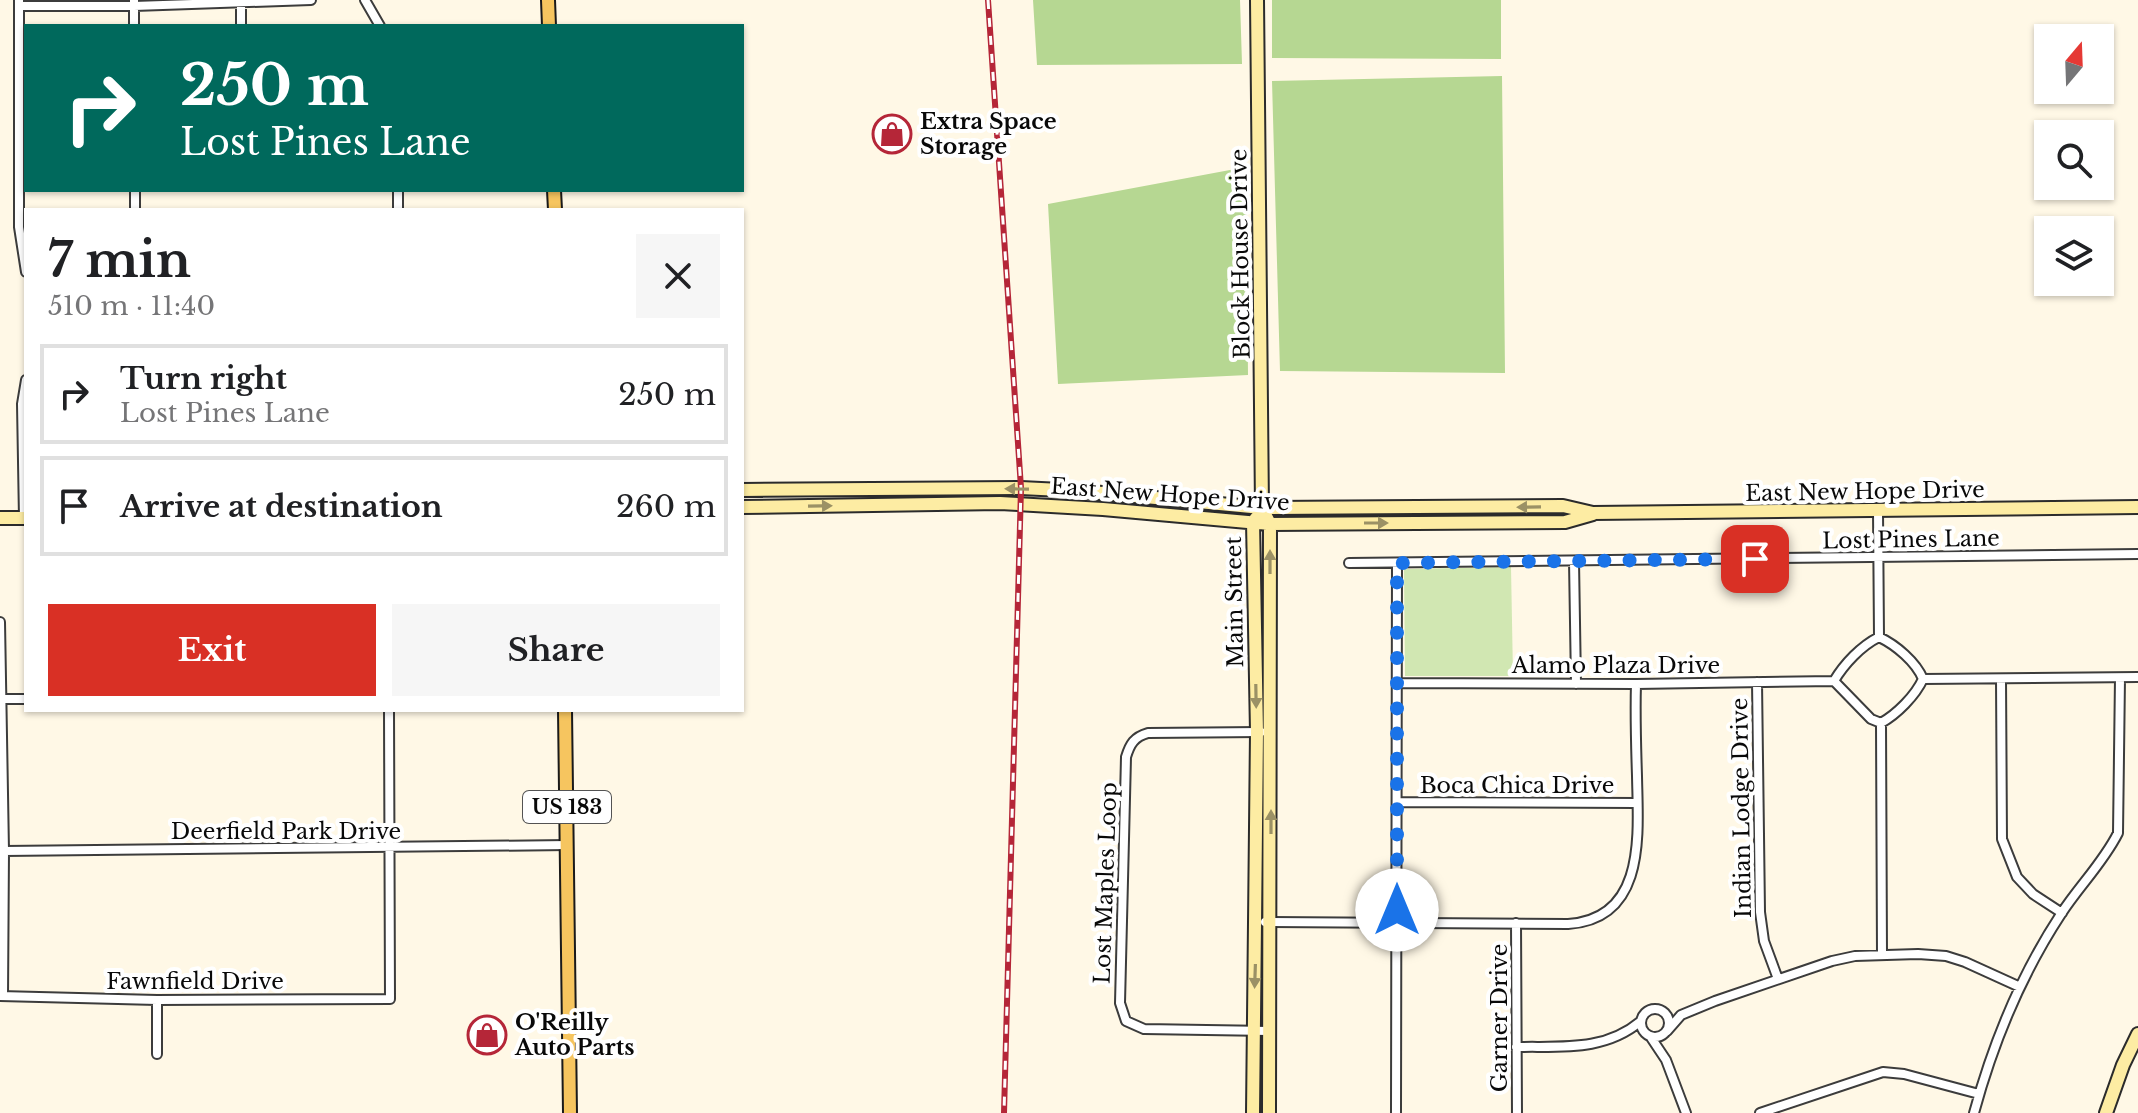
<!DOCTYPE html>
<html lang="en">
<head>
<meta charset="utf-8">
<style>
  body { margin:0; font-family:"Libre Baskerville",serif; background:#f6f6f6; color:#202124; height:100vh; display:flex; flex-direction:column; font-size:30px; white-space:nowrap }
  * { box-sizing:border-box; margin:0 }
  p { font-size:26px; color:#757577 }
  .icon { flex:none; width:44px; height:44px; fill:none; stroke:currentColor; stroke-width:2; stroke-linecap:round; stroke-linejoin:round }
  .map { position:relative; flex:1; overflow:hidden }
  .details { position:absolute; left:24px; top:208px; width:720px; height:504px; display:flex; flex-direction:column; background:#fff; border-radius:0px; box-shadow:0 2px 6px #0004 }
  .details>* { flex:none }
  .guide { position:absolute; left:24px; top:24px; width:720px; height:168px; border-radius:0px; box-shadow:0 2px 6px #0004; background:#00695c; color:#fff; overflow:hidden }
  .needle { width:52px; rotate:19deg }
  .fabs { position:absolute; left:2034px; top:24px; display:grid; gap:16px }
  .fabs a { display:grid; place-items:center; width:80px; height:80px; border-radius:0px; background:#fff; box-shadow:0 2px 6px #0004; font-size:40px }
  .pin { position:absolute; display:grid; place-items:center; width:68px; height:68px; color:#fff; margin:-34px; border-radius:16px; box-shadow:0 4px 12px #0006 }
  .me { position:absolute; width:88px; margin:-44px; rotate:0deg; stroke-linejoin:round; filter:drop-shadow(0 0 6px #0008) }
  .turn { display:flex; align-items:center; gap:28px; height:168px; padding:0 24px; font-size:36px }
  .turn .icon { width:104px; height:104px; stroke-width:2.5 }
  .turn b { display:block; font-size:56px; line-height:68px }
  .round { display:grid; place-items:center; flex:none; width:84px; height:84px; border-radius:0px; background:#f6f6f6 }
  .overview { display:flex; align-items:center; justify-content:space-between; height:136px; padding:0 24px }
  h1 { font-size:48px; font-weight:700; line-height:60px }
  .button { display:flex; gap:16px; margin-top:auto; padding:16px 24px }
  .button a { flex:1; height:92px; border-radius:0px; background:#d93025; color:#fff; font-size:32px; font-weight:700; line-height:92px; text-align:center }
  .button a+a { background:#f6f6f6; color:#202124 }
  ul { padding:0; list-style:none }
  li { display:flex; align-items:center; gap:24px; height:100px; margin:0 16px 12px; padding:0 8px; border:4px solid #e0e0e0; border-radius:0px }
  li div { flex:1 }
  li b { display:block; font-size:30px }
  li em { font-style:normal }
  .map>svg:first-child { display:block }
</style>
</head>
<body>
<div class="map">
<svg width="2138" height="1113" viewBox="0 0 2138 1113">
  <rect width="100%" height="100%" fill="#fff8e6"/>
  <!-- green -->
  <path fill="#d1e7b2" d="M1511,567L1513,676H1405L1404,569Z"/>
  <!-- forest -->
  <path fill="#b6d792" d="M1033,0H1240L1242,64L1037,65Z
    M1272,0H1501V59L1272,58Z
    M1502,76L1505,373L1280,371L1272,81Z
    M1246,167L1248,375L1058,384L1048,204Z"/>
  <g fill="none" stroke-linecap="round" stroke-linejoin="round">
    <!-- street casing -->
    <g stroke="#3c3c3c" stroke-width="12">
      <path id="street" d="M19,0V227L26,272
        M134,0V26
        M241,0V26
        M365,0L380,26
        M19,6H134L311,0
        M135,190V210
        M398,190V210
        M1878,511L1879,637
        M24,518L22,404L26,380
        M1574,561L1576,684
        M1349,563L2138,554
        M0,622L4,851L3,996
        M1879,637C1896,645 1916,662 1923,679C1915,696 1897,714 1881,723L1871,719L1834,681C1844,664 1861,646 1879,637Z
        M1923,679L2138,677
        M2001,679L2002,839L2017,877L2033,894L2062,913
        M1757,682L1760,912L1764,941L1778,979
        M1399,683L1636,684L1834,681
        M0,699H26
        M1881,723L1882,955
        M1261,732L1148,733C1134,737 1130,744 1126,757L1120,1003L1126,1021L1144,1029L1269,1031
        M1397,802L1637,803
        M4,851L568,845
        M1265,922L1568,924C1647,919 1638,833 1637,776C1636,746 1635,715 1636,684
        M1516,923L1517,1113
        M0,996L157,1000L390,999L389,710
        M1641 1023a14 14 0 1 1 28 0a14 14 0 1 1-28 0Z
        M1667,1031L1681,1015L1715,1001L1832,961L1855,956L1918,954L1946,956L1965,962L2020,987
        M1650,1036L1666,1060L1686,1113
        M1516,1047C1561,1046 1604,1052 1641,1021
        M157,1054V1000
        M1396,1113L1397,563
        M1760,1113L1883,1072L1904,1074L1979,1094
        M1974,1113C1993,1043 2021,975 2061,914C2079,886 2103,863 2118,833L2120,678"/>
    </g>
    <!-- secondary casing -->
    <g stroke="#2b2b2b" stroke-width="16">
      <path id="secondary" d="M1257,0L1262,508L1270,524L1269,1113
        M742,490L1021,488L1081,491L1262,508L1563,506L1593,513L2138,507
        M742,507L1000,503L1103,509L1270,524L1565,522L1593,514
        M0,518H26
        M1253,1113L1257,732L1253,522L1256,518
        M2106,1113L2123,1065L2138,1034"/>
    </g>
    <!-- primary casing -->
    <g stroke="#1a1a1a" stroke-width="16">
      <path id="primary" d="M548,0L549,26
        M554,190L555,210
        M565,710L570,1113"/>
    </g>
    <!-- street -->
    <use href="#street" stroke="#fff" stroke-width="8"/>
    <!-- secondary -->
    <use href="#secondary" stroke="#fdeca3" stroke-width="12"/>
    <!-- primary -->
    <use href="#primary" stroke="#f6c55f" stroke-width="12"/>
    <!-- rail casing -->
    <g stroke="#b52638" stroke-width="6">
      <path id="rail" d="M988,0L1021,488L1004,1113"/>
    </g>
    <!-- rail -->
    <use href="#rail" stroke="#fff" stroke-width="3" stroke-dasharray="9" stroke-linecap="butt"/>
  </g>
  <!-- one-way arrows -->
  <defs><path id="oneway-solid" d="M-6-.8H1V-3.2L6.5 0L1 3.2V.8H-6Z" transform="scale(2)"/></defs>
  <g fill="#9b9165">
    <use href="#oneway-solid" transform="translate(1017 489) rotate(-179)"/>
    <use href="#oneway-solid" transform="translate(820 506) rotate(-1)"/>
    <use href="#oneway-solid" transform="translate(1529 507) rotate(179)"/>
    <use href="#oneway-solid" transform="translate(1376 523)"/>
    <use href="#oneway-solid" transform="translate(1270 562) rotate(-90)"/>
    <use href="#oneway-solid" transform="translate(1256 696) rotate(89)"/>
    <use href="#oneway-solid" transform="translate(1271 822) rotate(-90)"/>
    <use href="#oneway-solid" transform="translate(1255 976) rotate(92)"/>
  </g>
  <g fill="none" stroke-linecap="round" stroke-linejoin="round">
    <!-- route -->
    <path stroke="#1a73e8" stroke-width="14" stroke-dasharray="0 25.2" d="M1397,910V563L1755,559"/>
  </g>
  <!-- icons -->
  <defs>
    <g id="shop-ring" transform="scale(2)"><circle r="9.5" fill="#fff" stroke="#b52638" stroke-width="1.5"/><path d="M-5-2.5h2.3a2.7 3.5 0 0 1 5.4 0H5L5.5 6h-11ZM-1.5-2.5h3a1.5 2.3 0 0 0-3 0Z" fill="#b52638"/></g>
  </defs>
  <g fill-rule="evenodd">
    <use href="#shop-ring" x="892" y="134"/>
    <use href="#shop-ring" x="487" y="1035"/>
  </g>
  <g text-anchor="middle" stroke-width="8" stroke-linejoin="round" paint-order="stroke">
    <!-- shield labels -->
    <rect fill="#fff" stroke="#535353" stroke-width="2" x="523" y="791" width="88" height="32" rx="6"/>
    <g font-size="20" font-weight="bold" fill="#090909">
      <text x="567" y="814">US 183</text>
    </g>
    <!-- poi labels -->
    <g font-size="22" font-weight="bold" fill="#090909" stroke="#fff" text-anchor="start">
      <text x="920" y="129">Extra Space<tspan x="920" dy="25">Storage</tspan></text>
      <text x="515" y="1030">O'Reilly<tspan x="515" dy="25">Auto Parts</tspan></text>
    </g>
    <!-- street labels -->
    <g font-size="22" fill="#090909" stroke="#fff">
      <text transform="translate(1240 254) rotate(-91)" y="8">Block House Drive</text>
      <text transform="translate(1865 491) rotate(-1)" y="8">East New Hope Drive</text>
      <text transform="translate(1170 494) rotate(4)" y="8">East New Hope Drive</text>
      <text transform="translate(1911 539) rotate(-1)" y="8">Lost Pines Lane</text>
      <text transform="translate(1234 602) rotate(-91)" y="8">Main Street</text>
      <text x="1616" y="673">Alamo Plaza Drive</text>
      <text x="1517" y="793">Boca Chica Drive</text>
      <text transform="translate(1741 808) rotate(-91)" y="8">Indian Lodge Drive</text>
      <text x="286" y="839">Deerfield Park Drive</text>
      <text transform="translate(1105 883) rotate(-88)" y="8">Lost Maples Loop</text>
      <text x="195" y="989">Fawnfield Drive</text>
      <text transform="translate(1499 1018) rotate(-90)" y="8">Garner Drive</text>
    </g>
  </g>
</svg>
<div class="fabs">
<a><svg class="needle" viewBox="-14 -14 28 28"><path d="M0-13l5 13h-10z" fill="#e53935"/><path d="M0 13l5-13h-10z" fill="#757577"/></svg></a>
<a><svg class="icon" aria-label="search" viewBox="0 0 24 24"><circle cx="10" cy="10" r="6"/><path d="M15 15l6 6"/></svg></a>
<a><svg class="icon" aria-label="layers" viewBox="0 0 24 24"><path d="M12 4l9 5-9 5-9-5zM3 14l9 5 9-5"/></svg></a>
</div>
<div class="pin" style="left:1755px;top:559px;background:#d93025"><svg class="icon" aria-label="arrive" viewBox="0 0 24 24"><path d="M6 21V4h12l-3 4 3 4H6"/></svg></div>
<svg class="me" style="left:1397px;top:910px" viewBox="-20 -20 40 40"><circle r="19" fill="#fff"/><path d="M0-13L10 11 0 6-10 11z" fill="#1a73e8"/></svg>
<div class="guide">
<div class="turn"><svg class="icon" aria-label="right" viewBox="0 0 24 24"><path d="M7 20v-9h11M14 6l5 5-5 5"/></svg><div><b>250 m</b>Lost Pines Lane</div></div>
</div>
<section class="details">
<div class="overview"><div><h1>7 min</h1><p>510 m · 11:40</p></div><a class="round"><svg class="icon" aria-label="close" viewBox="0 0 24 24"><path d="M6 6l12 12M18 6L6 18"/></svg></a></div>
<ul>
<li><svg class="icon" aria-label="right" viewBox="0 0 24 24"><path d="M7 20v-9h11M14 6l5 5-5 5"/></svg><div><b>Turn right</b><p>Lost Pines Lane</p></div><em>250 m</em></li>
<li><svg class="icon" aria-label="arrive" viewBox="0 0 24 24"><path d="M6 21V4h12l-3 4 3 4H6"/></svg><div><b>Arrive at destination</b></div><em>260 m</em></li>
</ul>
<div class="button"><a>Exit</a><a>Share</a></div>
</section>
</div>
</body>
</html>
